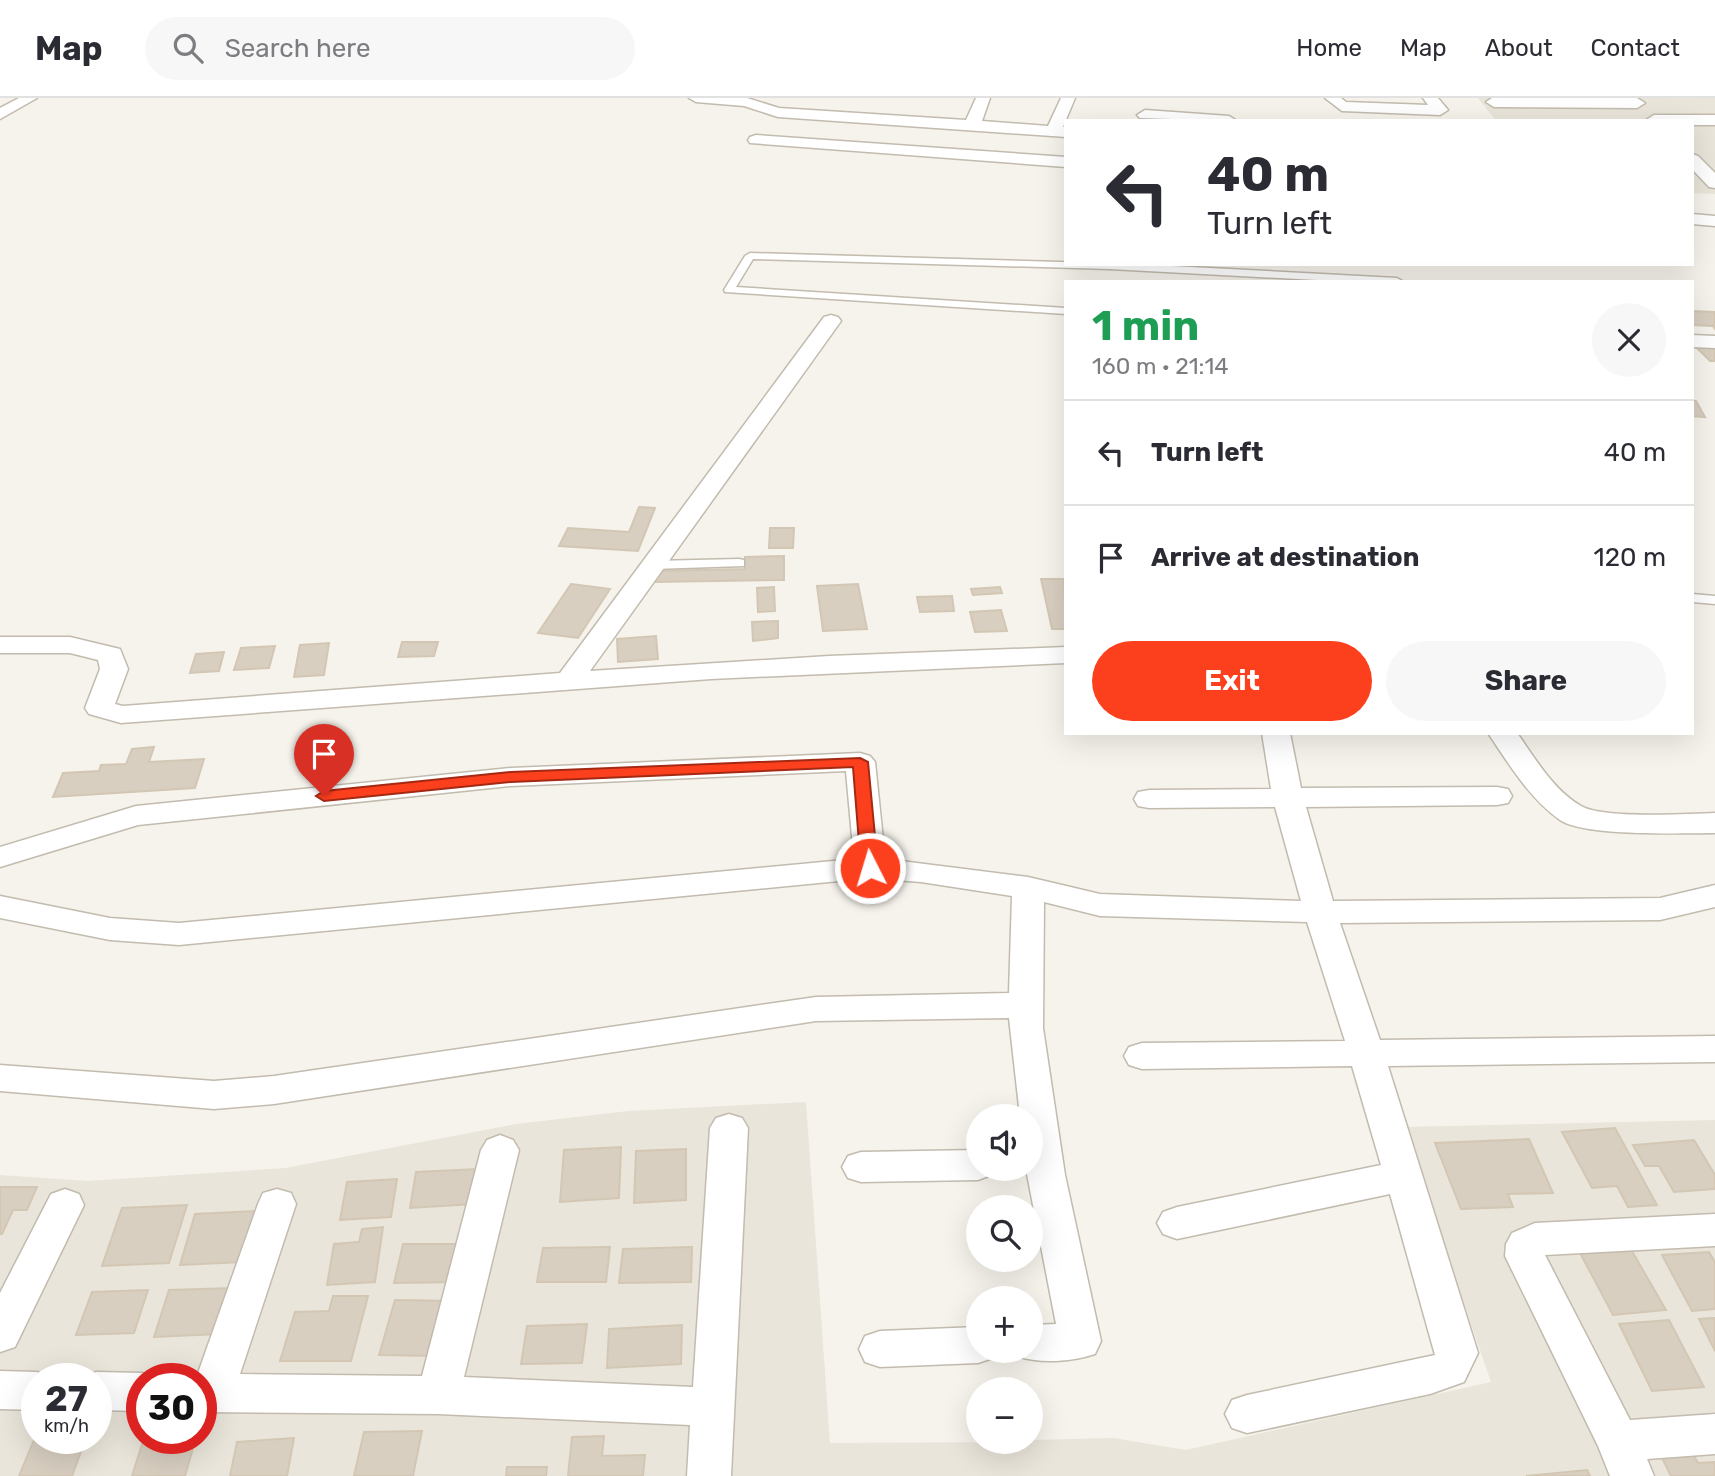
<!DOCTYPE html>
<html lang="en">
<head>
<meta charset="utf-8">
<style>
  body { margin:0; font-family:Rubik,sans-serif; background:#f7f7f7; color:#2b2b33; height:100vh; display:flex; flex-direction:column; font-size:26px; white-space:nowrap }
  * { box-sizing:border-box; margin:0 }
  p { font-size:23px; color:#7c7c81 }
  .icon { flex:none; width:38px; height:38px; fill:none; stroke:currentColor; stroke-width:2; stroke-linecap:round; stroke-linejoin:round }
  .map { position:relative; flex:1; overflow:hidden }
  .sheet { position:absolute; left:1064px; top:182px; width:630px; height:455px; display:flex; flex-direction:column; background:#fff; border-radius:0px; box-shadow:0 7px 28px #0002 }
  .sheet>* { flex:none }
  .hud { position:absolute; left:1064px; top:21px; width:630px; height:147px; border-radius:0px; box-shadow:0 7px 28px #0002; background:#fff; color:#2b2b33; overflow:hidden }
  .controls { position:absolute; left:966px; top:1006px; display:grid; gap:14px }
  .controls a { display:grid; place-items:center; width:77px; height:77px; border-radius:50%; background:#fff; box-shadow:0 7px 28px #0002; font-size:35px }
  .speed { position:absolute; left:21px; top:1265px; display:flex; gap:14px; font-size:35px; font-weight:700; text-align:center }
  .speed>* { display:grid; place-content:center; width:91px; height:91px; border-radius:50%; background:#fff; box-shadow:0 7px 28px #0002; line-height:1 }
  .speed small { font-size:18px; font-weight:400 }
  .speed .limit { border:10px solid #d22; background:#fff; color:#111 }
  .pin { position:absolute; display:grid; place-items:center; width:60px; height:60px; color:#fff; margin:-72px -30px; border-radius:50% 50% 50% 0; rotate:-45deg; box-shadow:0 0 7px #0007 }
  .pin .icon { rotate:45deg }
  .me { position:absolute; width:77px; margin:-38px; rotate:355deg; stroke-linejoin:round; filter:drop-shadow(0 0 5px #0008) }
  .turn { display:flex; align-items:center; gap:24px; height:147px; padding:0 28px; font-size:32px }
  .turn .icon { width:91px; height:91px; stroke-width:2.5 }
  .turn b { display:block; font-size:49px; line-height:60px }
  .round { display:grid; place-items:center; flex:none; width:74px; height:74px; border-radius:37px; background:#f7f7f7 }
  .head { display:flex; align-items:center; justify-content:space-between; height:119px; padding:0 28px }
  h1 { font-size:42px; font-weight:700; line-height:52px; color:#1e9e55 }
  .primary-button { display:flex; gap:14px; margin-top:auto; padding:14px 28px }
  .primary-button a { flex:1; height:80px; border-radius:42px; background:#fc3f1d; color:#fff; font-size:28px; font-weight:700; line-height:80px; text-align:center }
  .primary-button a+a { background:#f7f7f7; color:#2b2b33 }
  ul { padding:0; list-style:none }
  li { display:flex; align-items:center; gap:21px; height:105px; padding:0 28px; border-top:2px solid #e1e1e2 }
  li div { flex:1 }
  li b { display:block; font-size:26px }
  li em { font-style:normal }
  header { display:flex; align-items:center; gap:42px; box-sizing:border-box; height:98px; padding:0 35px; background:#fff; border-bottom:2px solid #e1e1e2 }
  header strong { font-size:33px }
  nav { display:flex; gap:38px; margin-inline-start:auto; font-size:24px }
  .search { width:490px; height:63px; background:#f7f7f7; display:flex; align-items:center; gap:18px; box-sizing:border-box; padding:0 24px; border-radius:38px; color:#7c7c81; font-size:26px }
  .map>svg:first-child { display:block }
</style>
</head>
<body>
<header>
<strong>Map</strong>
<div class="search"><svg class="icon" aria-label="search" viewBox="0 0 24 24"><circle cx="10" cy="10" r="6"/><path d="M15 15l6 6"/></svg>Search here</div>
<nav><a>Home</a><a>Map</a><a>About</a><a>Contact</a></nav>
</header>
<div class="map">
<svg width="1715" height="1378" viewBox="0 0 1715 1378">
  <rect width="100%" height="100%" fill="#f6f3ec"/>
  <!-- residential -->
  <path fill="#eae5da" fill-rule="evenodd" d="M1478,0H1715V96L1692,95V23H1496Z
    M806,1004L830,1345L1031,1344V1342L1113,1340L1186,1352L1491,1284L1403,1029L1715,1022V1378H0V1077L88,1083L285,1070L516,1026L628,1013ZM37,1281H96V1340H37ZM142,1281H201V1340H142Z"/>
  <!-- building -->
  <path fill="#d8cfc1" stroke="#d3c7b4" stroke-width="2" d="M1692,213L1715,214V231L1713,228L1692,227Z
    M1696,249H1715V263H1710Z
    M1692,303H1696L1705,319L1692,318Z
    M639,409L655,410L638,453L559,448L568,430L629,434Z
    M770,430H794L793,450H769Z
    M784,458V482L653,484L654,473L745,471V459Z
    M1041,481H1064L1066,531H1052Z
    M571,486L610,491L578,540L538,535Z
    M858,486L867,531L823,533L817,488Z
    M774,489L775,513L758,514L757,490Z
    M1000,489L1002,495L973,497L971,491Z
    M952,498L954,513L920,514L917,499Z
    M1001,512L1007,533L975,534L970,514Z
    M778,523V540L753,543L752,524Z
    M656,538L658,561L618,564L617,541Z
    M402,544H438L434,558L398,559Z
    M329,545L324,577L294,579L300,547Z
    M275,548L269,570L234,572L241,550Z
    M224,554L219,573L190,575L196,556Z
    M154,649L149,664L204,661L195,690L53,699L63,675L99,673L101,667L126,666L132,651Z
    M1615,1030L1657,1107L1628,1109L1617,1088L1592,1090L1562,1034Z
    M1529,1041L1553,1095L1508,1096L1513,1109L1461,1111L1435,1045Z
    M1694,1042L1715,1077V1091L1674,1094L1659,1068H1645L1633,1047Z
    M621,1049L619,1100L560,1104L564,1052Z
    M686,1051V1102L634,1105L636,1053Z
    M478,1071L474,1106L410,1110L416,1074Z
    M397,1081L391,1119L340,1122L347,1084Z
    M0,1089H37L27,1112H13L2,1136H0Z
    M187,1107L169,1165L102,1168L122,1110Z
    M255,1113L242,1164L180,1167L195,1116Z
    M383,1129L375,1184L327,1187L334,1146L359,1144L362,1131Z
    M403,1146H468L461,1184L394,1185Z
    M1629,1148L1666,1212L1613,1217L1579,1153Z
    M610,1149L606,1184H537L543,1150Z
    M692,1149L691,1184L619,1185L623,1151Z
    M1709,1154L1715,1164V1211L1692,1213L1662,1157Z
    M232,1190L219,1236L154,1239L169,1192Z
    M148,1192L134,1235L76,1237L92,1194Z
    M333,1198H368L351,1263H280L295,1214L329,1213Z
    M395,1202L453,1203L438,1258L379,1257Z
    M1715,1220V1253L1699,1221Z
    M1669,1222L1704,1289L1652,1293L1619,1226Z
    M587,1226L582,1265L521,1266L527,1228Z
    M682,1227L681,1266L607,1270L609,1231Z
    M422,1333L413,1378H354L364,1334Z
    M37,1335V1340H86L72,1378H19Z
    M604,1338L602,1358L645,1357L643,1378H568L572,1339Z
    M144,1340H196L185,1378H132Z
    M294,1340L287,1378H230L237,1344Z
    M1692,1354L1698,1365L1715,1364V1378H1671L1660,1356Z
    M507,1369H547L546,1378H506Z
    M1587,1372L1590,1378H1526Z"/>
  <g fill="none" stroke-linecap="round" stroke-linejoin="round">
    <!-- lane casing -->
    <g stroke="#c2bbae" stroke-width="3">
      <path id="lane" d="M750,155L1133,166L1397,180L1402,183L1354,184L1110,171L753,161L736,189L1066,210V216L725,194L724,192L745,158Z
        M739,461L744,462V468L653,471L646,467L653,463Z
        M1692,496L1715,498V506L1692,504Z"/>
    </g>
    <!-- street casing -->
    <g stroke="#c2bbae" stroke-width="3">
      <path id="street" d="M19,0H37L0,21V10Z
        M689,0H747L779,10L966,22L976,0H990L982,23L1048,28L1061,0H1075L1063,29H1066V39L778,19L744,8L696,4Z
        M1325,0H1341L1346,4L1428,7L1423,0H1438L1448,12L1440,17L1342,13Z
        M1492,0H1637L1645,5L1637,10L1494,9L1486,4Z
        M1145,12L1229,18L1237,23L1140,20L1137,17Z
        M1654,17H1715V27H1692V23L1646,22Z
        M756,37L1066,59V69L750,45L748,42L750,39Z
        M1692,56L1698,58L1715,75V90L1709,89L1692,71Z
        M1692,116L1715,118V128L1692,126Z
        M831,217L838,219L841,223L590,573L829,558L1066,549V565L711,581L121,625L89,616L85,610L100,571L98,562L70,555H0V539H70L120,551L128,571L115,606L123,608L560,575L824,219Z
        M1692,237L1715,238V250L1692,249Z
        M1262,635H1290L1301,690L1497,689L1508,691L1512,698L1508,705L1497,707L1306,709L1333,803L1660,800L1715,787V809L1660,822L1340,825L1380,942L1715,938V964L1388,968L1478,1255L1464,1284L1430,1296L1247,1335L1232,1330L1225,1316L1232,1302L1247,1297L1435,1257L1390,1096L1177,1141L1163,1136L1157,1125L1163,1114L1177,1109L1381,1067L1352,968L1142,971L1129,967L1124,958L1129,949L1142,945L1345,943L1307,824L1100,818L1044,804L1043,930L1065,1077L1101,1243L1095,1256C1071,1264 1040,1266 1016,1258L1014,1253H1031V1227L1056,1226L1026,1071H1031V1018H1020L1009,920L816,923L274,1006L214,1011L0,993V967L214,983L274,978L816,899L1009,895L1012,798L921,784L870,780L179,847L110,842L0,820V798L110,820L179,825L854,761L846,673L511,688L138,727L0,769V749L136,708L511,670L860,655L870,658L875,664L885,761L1028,779L1100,796L1301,803L1275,709L1149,710L1138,708L1134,701L1138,694L1149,692L1271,691Z
        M1488,635H1517C1535,660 1553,692 1581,708C1604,721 1686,716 1715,715V735C1683,735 1585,739 1560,722C1529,700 1509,666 1488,635Z
        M729,1016L742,1020L748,1030L731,1378H687L690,1327L438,1316L201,1314V1281H188L197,1278L258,1106L263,1095L277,1091L291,1095L296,1106L240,1276L422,1278L481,1052L487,1042L500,1037L513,1042L519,1052L464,1279L693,1289L710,1030L716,1020Z
        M978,1052V1071H995L991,1077L978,1082L861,1084L848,1080L842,1069L848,1058L861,1054Z
        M65,1091L79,1096L84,1107L15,1249L0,1254V1195L51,1096Z
        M1715,1116V1148L1545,1157L1630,1322L1715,1316V1356L1647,1361L1654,1378H1610L1598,1348L1505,1158L1506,1146L1512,1135L1535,1125Z
        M978,1229V1253H996L993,1260L978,1265L880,1269L865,1264L859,1251L865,1238L880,1233Z
        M0,1273L37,1274L52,1280L37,1281V1312L0,1311Z
        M96,1274L142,1275L157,1281H142V1313L96,1312V1281H80Z"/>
    </g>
    <!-- lane -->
    <use href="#lane" fill="#fff" fill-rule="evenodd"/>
    <!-- street -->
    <use href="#street" fill="#fff" fill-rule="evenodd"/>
  </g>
  <!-- route -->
  <path fill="#fc3f1d" stroke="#a42913" stroke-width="2" d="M860,660L868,664L878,770L870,776L861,770L853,669L511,684L324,703L316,698L324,693L511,674Z"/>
</svg>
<div class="controls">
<a><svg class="icon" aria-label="sound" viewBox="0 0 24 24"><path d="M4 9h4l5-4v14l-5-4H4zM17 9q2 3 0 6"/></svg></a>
<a><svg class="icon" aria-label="search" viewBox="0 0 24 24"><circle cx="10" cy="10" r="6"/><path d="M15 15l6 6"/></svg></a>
<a>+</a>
<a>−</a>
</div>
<div class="speed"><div>27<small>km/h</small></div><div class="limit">30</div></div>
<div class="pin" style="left:324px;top:698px;background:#d93025"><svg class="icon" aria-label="arrive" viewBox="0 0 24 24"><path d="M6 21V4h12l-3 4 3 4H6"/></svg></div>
<svg class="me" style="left:870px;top:770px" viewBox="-20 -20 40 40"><circle r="17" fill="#fc3f1d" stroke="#fff" stroke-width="3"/><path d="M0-11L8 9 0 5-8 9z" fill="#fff"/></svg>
<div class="hud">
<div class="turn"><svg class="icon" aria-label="left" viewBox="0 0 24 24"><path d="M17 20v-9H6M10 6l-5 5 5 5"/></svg><div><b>40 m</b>Turn left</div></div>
</div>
<section class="sheet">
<div class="head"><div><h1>1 min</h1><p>160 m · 21:14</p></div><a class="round"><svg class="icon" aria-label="close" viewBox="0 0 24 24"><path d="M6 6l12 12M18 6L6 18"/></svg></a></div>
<ul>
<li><svg class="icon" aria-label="left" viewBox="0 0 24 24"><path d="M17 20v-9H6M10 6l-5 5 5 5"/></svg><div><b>Turn left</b></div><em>40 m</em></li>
<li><svg class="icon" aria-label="arrive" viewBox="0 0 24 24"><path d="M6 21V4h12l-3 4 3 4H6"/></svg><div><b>Arrive at destination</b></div><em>120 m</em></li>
</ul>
<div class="primary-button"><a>Exit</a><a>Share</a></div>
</section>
</div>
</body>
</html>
